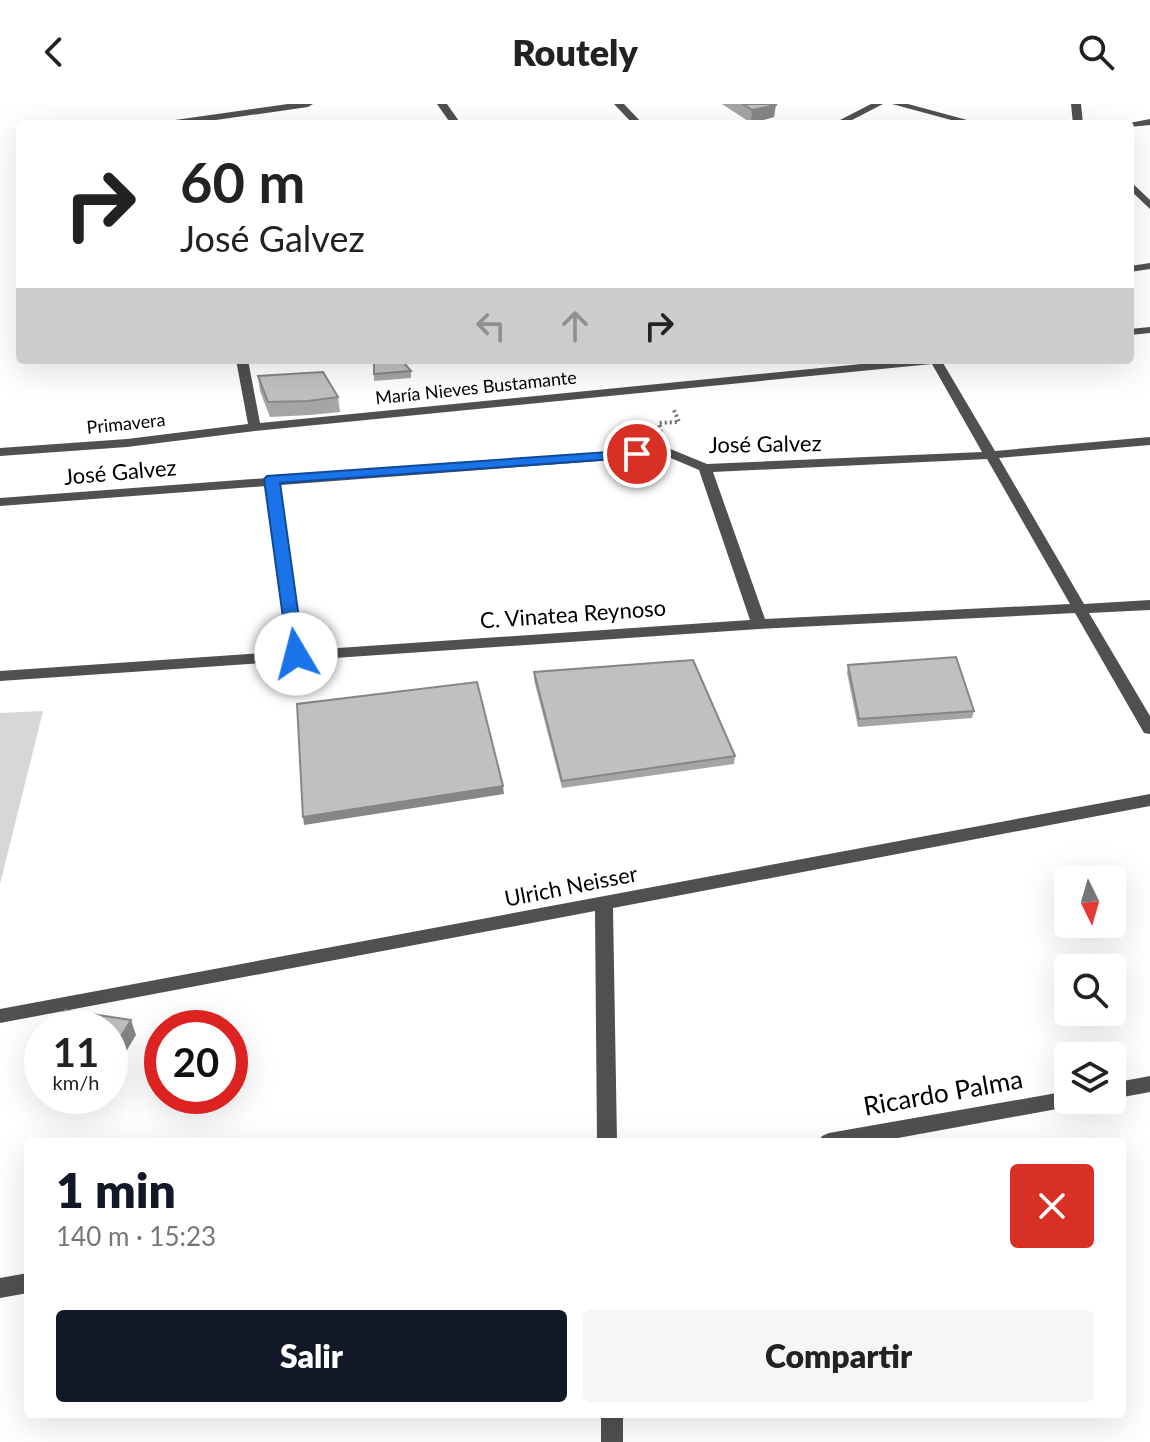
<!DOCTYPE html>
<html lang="es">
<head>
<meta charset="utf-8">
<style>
  body { margin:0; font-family:Lato,sans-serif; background:#f6f6f6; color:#222; height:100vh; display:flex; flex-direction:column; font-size:30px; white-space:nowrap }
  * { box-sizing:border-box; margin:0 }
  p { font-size:26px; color:#767676 }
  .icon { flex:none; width:44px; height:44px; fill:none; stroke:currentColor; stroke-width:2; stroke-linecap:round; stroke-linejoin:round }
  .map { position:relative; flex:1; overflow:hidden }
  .drawer { position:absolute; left:24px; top:1034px; width:1102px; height:280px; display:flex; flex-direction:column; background:#fff; border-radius:8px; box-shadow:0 8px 32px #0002 }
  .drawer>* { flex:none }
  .banner { position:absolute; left:16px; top:16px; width:1118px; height:244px; border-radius:8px; box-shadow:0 8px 32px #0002; background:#fff; color:#222; overflow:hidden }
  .needle { width:52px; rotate:175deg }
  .buttons { position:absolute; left:1054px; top:762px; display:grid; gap:16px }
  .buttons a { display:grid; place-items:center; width:72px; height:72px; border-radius:8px; background:#fff; box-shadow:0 8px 32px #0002; font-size:40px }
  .speed { position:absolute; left:24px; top:906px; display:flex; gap:16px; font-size:40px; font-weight:700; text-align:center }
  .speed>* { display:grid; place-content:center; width:104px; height:104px; border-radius:50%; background:#fff; box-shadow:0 8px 32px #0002; line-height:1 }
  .speed small { font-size:20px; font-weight:400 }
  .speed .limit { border:12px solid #d22; background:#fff; color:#111 }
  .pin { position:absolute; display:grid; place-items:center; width:68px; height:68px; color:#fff; margin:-34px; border:4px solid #fff; border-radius:50%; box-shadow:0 2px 8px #0007 }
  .me { position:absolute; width:88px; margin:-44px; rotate:352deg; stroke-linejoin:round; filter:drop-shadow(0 0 6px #0008) }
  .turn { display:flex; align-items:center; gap:28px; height:168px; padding:0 32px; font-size:36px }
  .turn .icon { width:104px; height:104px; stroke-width:2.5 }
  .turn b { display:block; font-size:56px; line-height:68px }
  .lanes { display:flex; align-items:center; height:76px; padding:0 32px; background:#0003; justify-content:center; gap:40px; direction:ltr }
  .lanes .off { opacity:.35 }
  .round { display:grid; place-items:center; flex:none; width:84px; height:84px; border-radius:8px; background:#f6f6f6 }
  .overview { display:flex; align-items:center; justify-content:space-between; height:136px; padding:0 32px }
  h1 { font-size:48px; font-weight:800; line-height:60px; color:#111827 }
  .button { display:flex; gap:16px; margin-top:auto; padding:16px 32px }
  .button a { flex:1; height:92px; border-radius:8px; background:#111827; color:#fff; font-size:32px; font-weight:800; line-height:92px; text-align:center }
  .button a+a { background:#f6f6f6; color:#222 }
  header { display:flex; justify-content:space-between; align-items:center; height:104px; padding:0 32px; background:#fff; font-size:36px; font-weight:800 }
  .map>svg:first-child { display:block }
</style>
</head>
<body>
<header><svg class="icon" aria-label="back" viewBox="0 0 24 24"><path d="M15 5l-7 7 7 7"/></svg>Routely<svg class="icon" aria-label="search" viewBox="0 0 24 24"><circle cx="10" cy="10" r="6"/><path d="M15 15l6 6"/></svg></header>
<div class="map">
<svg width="1150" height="1338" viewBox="0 0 1150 1338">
  <rect width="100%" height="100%" fill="#fff"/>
  <!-- green -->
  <path fill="#d7d7d7" d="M43,607L0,780V609Z"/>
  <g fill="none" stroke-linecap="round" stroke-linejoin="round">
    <!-- path -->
    <path stroke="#727272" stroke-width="4" stroke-dasharray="2 3" stroke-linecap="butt" d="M661,328L659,319L679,318L673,304"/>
    <!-- lane -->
    <path fill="#505050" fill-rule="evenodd" d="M272,371L279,375L303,550L296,555L289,550L265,375Z"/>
    <!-- street -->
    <path fill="#505050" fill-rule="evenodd" d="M288,0H313L308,3L188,20H163L168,17Z
      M437,0H447L461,20H451Z
      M614,0H624L643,20H633Z
      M871,0H883L852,16L855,20H844L840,16Z
      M892,0H908L982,20H966Z
      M1071,0H1081L1083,20H1073Z
      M1150,15V21L1130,23V20H1124Z
      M1130,77L1150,96V105L1130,86Z
      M1150,159V165L1130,168V162Z
      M1150,223V229L1130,231V225Z
      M236,256H248L260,319L902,256H945L943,259L995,347L1150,333V341L999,354L1084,500L1150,496V506L1089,509L1150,612V630L1144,629L1075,509L759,525L0,577V567L750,516L699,366L666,352L0,402V394L668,344L707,360L982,348L932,260L255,327L127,343L0,352V344L127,335L248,320ZM987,355L1070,500L765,515L713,368Z
      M1150,690V702L613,804L617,1038H597L595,807L0,919V905Z
      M1150,972V988L1112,995V979Z
      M1068,987V996H1077L1075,1001L1068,1003L876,1038H819L822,1032L829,1029Z
      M28,1169V1189L0,1194V1174Z
      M601,1310H623V1338H601Z"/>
  </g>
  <!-- wall -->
  <path fill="#a5a5a5" d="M722,0H775L774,13L751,19Z
    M365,256H406L405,260L411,267V274L374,277V259L367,260Z
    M258,272L338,293L340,308L310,311L270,313L260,287Z
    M848,561L974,607L972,614L858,623L847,569Z
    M534,568L735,652L734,660L562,684L534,576Z
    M42,938V972L35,971L29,956Z"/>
  <!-- shaded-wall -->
  <path fill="#868686" d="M776,1L774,13L751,19L752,6Z
    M503,682L504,690L304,721L303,713Z
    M131,916L136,931L110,974V950Z"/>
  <!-- building -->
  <path fill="#c0c0c0" stroke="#868686" stroke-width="2" d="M743,0H775L776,1L752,6Z
    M374,256H405L404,259L411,267L374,270Z
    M323,268L338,293L308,297L268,298L258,272Z
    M956,553L974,607L859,615L848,561Z
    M693,556L735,652L562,677L534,568Z
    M477,578L503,682L303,713L297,600Z
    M65,906L131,916L110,950V924H52Z
    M42,938V958L29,956Z"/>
  <!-- route -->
  <path fill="#1a73e8" stroke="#114b97" stroke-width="2" d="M637,346L644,350L642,353L280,379L304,550L296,556L288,550L264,375L267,372Z"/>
  <g text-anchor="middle" stroke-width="8" stroke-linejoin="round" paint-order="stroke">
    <!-- far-street labels -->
    <g font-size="18" fill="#000" stroke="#fff">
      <text transform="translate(476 284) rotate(-6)" y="6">María Nieves Bustamante</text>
      <text transform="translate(126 320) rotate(-6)" y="6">Primavera</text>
    </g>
    <!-- street labels -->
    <g font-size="22" fill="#000" stroke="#fff">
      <text transform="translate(765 340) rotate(-1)" y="8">José Galvez</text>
      <text transform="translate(120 368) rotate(-5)" y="8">José Galvez</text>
      <text transform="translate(573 510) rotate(-4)" y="8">C. Vinatea Reynoso</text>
      <text transform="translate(571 782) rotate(-11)" y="8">Ulrich Neisser</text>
    </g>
    <!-- near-street labels -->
    <g font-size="26" fill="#000" stroke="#fff">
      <text transform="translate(943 989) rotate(-10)" y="9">Ricardo Palma</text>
    </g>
  </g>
</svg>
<div class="buttons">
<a><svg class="needle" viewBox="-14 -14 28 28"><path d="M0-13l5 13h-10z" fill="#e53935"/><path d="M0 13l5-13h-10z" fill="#767676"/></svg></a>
<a><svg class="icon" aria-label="search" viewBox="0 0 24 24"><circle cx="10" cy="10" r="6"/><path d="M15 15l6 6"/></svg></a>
<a><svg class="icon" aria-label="layers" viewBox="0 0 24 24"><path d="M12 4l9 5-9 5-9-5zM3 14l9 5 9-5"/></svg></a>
</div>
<div class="speed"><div>11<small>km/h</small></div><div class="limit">20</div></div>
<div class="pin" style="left:637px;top:350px;background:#d93025"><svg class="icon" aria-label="arrive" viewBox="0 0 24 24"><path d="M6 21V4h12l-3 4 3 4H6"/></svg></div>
<svg class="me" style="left:296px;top:550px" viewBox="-20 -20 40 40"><circle r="19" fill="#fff"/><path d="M0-13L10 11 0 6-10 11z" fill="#1a73e8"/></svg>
<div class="banner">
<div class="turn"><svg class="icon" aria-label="right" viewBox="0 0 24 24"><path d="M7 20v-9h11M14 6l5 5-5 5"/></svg><div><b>60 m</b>José Galvez</div></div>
<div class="lanes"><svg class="icon off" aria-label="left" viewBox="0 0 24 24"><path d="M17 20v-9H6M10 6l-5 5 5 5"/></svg><svg class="icon off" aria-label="ahead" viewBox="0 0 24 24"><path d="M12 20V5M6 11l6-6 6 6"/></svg><svg class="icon" aria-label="right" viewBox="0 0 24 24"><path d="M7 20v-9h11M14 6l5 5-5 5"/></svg></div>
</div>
<section class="drawer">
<div class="overview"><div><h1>1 min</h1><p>140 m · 15:23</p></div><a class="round" style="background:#d93025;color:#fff"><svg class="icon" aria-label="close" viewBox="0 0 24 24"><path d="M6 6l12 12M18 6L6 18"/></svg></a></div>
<div class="button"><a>Salir</a><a>Compartir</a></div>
</section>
</div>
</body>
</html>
